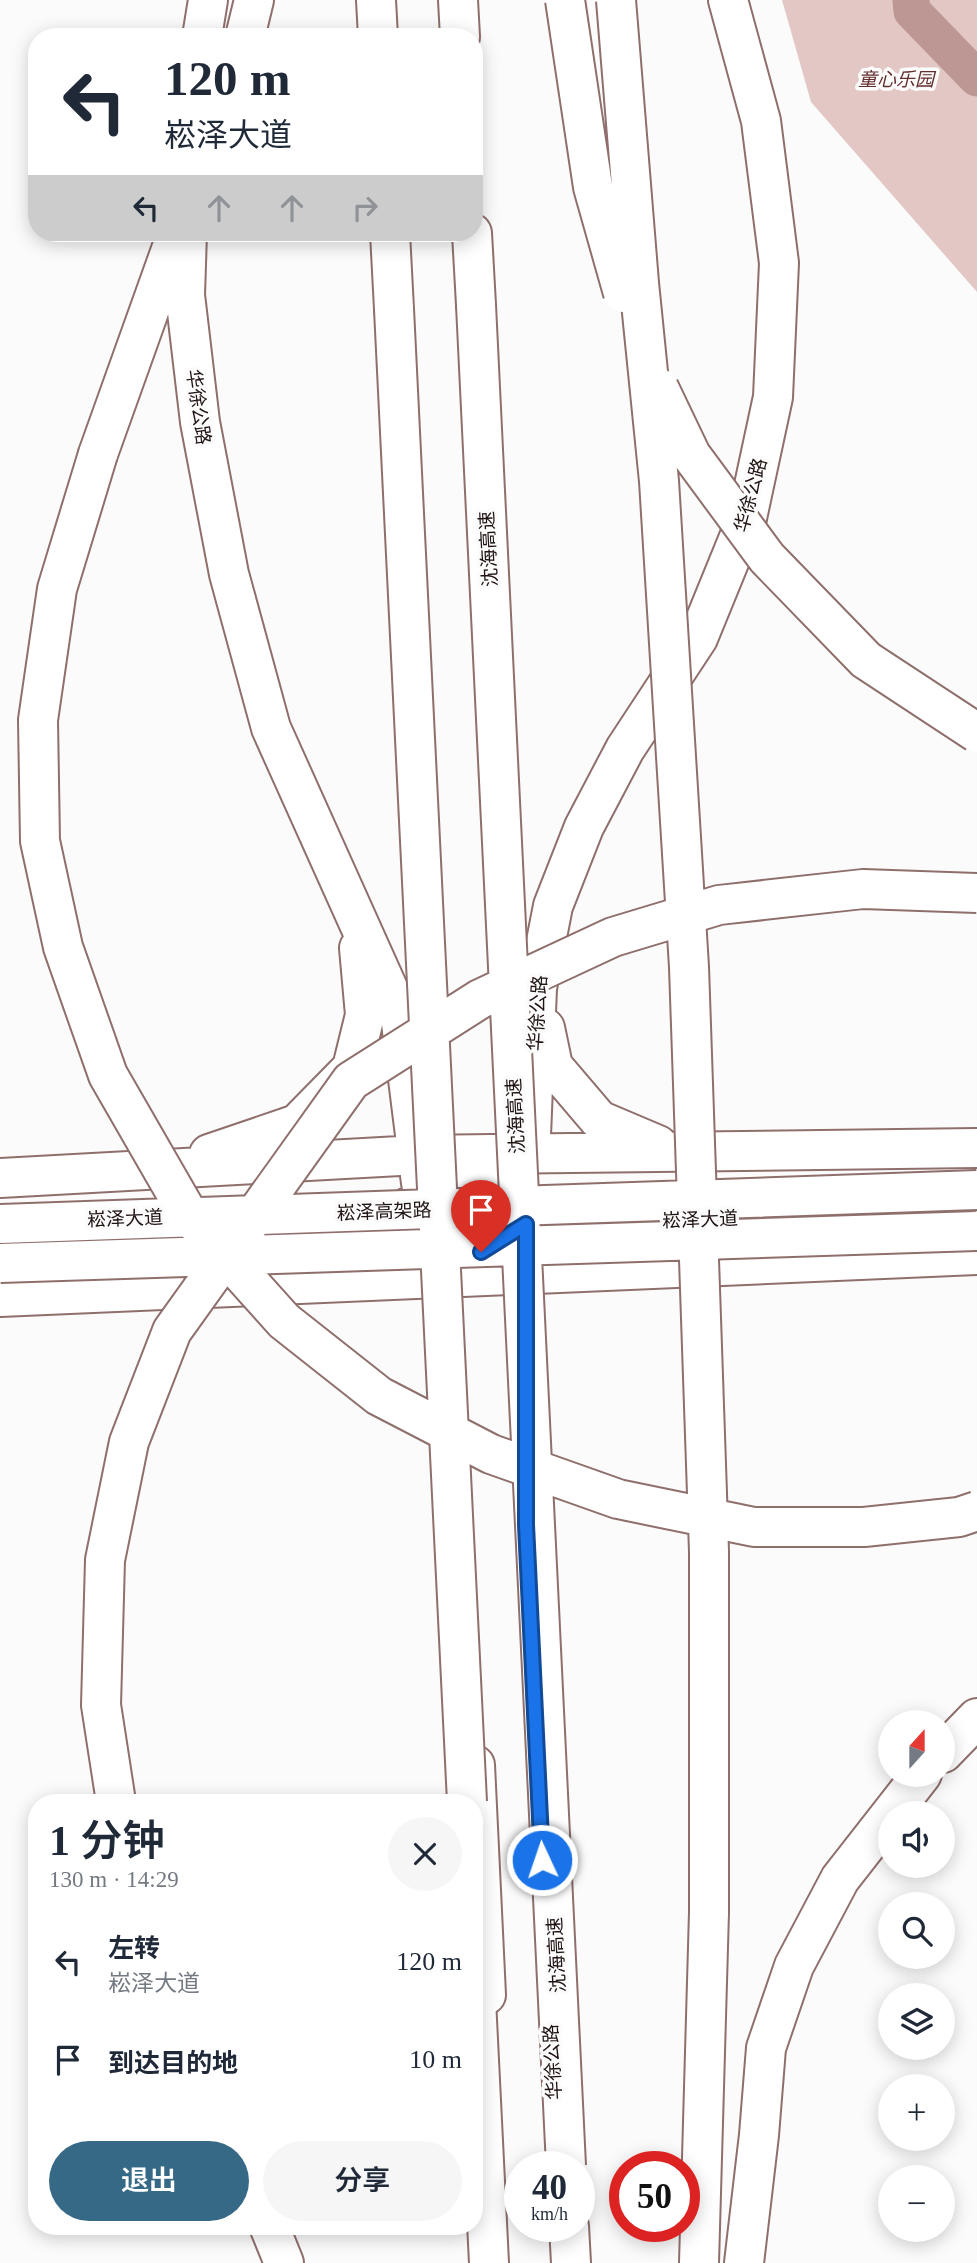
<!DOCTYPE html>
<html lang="zh">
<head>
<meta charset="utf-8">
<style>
  body { margin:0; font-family:"Times New Roman","Noto Sans SC",serif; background:#f6f6f7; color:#1f2937; height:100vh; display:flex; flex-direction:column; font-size:26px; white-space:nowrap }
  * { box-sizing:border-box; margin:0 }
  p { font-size:23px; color:#747a83 }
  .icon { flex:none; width:38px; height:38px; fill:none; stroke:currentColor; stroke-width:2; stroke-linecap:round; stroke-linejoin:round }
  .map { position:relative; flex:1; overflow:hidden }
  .details { position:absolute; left:28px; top:1794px; width:455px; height:441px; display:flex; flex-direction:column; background:#fff; border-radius:28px; box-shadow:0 4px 18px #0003 }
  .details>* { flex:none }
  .hud { position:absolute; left:28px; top:28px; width:455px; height:214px; border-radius:28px; box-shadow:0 4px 18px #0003; background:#fff; color:#1f2937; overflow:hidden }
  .needle { width:46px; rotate:21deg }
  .fabs { position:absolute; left:878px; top:1710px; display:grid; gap:14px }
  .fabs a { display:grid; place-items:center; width:77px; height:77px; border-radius:50%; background:#fff; box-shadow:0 4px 18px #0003; font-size:35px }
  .speed { position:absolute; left:504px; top:2151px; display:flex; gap:14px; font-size:35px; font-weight:700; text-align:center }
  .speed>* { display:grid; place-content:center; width:91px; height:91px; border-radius:50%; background:#fff; box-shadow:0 4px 18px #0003; line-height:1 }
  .speed small { font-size:18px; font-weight:400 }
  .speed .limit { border:10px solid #d22; background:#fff; color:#111 }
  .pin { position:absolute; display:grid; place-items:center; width:60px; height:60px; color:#fff; margin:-72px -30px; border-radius:50% 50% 50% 0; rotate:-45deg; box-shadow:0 0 7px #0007 }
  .pin .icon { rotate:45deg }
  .me { position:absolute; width:77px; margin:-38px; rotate:357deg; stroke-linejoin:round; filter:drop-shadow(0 0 5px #0008) }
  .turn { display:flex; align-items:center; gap:24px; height:147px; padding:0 21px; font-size:32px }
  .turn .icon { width:91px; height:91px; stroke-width:2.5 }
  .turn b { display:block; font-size:49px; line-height:60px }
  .lanes { display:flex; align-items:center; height:66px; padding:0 21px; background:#0003; justify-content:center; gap:35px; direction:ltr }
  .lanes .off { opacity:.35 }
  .round { display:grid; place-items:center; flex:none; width:74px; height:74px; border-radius:37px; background:#f6f6f7 }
  .headline { display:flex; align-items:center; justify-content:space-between; height:119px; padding:0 21px }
  h1 { font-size:42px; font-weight:600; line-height:52px }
  .button { display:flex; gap:14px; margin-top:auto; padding:14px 21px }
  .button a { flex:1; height:80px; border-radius:42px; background:#356986; color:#fff; font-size:28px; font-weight:600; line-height:80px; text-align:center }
  .button a+a { background:#f6f6f7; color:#1f2937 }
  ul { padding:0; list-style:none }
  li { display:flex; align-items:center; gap:21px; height:98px; padding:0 21px }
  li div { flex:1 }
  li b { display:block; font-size:26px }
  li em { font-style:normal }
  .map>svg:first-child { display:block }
</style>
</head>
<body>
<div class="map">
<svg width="977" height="2263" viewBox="0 0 977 2263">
  <rect width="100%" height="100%" fill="#fbfbfb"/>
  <!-- green -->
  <path fill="#e3c7c4" d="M782,0H977V292L811,102Z"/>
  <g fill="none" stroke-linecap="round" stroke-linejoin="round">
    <!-- canal -->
    <path stroke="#bc9794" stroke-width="37" d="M911,0L912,11L977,78"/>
    <!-- secondary casing -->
    <g stroke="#8f6f6c" stroke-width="42">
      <path id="secondary" d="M202,37L208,0
        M187,233L185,295L200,422L229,574L271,728L400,1015L421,1183
        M545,1028L553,1066L599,1120L658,1145
        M531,1136L537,988L553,906L584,827L625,749L698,638L747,518L773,397L779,263L761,121L728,0
        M209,1154L297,1124L352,1068L365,1015L359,948
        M0,1178L418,1155L977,1148
        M408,1207L423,1206L521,1157
        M706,1219L904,1212L955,1197
        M0,1297L977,1255
        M475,1765L486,1995"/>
    </g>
    <!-- highway casing -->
    <g stroke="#8f6f6c" stroke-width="42">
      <path id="highway" d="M376,0L378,37
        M458,0L460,37
        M245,37L254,0
        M390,233L394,309
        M472,233L476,305
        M98,454L177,233
        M943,1753L977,1718
        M474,1959L489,2263
        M269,2226L284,2263
        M569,2226L571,2263
        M699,2263L709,1912
        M744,2263L759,2135L766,2048L794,1966L840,1879L922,1774"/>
    </g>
    <!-- secondary -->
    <use href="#secondary" stroke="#fff" stroke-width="38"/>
    <!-- highway -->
    <use href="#highway" stroke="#fff" stroke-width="38"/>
    <!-- highway-bridge casing -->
    <g stroke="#8f6f6c" stroke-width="42" stroke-linecap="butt">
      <path id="highway-bridge" d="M565,0L593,187L623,293
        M616,0L639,283L659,481L689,967L709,1552V1912
        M476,305L566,2166
        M394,309L467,1802
        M659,388L691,455L767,558L866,660L977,733
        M98,454L57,589L38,720L40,841L63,947L108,1075L188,1214L284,1321L379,1396L491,1454L618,1499L754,1527H864L959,1517L977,1511
        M0,1224L977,1190
        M0,1263L977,1231
        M116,1802L101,1705L105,1560L129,1442L172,1331L351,1081L480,999L613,937L719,905L863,889L977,893"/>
    </g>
    <!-- highway-bridge -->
    <use href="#highway-bridge" stroke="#fff" stroke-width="38"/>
  </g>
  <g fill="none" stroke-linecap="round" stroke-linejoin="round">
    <!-- route casing -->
    <g stroke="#114b97" stroke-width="18">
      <path id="route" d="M481,1252L526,1224V1525L542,1860"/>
    </g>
    <!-- route -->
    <use href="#route" stroke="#1a73e8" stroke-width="12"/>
  </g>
  <g text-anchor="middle" stroke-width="7" stroke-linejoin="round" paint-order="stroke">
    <!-- park labels -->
    <g font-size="19" font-style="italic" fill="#632f2d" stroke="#fbfbfb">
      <text x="896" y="86">童心乐园</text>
    </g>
    <!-- street labels -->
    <g font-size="19" fill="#201413" stroke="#fbfbfb">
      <text transform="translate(199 407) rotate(82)" y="7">华徐公路</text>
      <text transform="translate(750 495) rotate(-75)" y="7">华徐公路</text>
      <text transform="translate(488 549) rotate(-93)" y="7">沈海高速</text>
      <text transform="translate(537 1013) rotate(-86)" y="7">华徐公路</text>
      <text transform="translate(515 1116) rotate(-93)" y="7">沈海高速</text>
      <text transform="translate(384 1211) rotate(-2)" y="7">崧泽高架路</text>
      <text transform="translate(125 1218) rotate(-2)" y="7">崧泽大道</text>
      <text transform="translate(700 1219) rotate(-2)" y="7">崧泽大道</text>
      <text transform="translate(556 1955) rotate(-93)" y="7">沈海高速</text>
      <text transform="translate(552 2062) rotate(-93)" y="7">华徐公路</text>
    </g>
  </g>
</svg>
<div class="fabs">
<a><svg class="needle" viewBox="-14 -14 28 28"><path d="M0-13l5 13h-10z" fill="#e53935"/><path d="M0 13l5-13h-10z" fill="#747a83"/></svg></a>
<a><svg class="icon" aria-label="sound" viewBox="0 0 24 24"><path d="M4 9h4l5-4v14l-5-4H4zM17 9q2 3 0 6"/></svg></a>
<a><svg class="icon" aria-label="search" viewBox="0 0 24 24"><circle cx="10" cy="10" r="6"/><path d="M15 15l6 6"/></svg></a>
<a><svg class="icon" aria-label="layers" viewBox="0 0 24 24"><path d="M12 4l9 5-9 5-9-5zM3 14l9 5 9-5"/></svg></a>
<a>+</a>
<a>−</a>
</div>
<div class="speed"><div>40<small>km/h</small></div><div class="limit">50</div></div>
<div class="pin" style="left:481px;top:1252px;background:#d93025"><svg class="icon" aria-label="arrive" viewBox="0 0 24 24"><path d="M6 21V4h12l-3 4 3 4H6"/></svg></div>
<svg class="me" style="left:542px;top:1860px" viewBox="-20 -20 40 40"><circle r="17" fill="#1a73e8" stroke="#fff" stroke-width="3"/><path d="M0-11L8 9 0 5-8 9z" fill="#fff"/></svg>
<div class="hud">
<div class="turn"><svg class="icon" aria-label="left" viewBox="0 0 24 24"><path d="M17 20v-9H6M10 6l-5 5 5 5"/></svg><div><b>120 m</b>崧泽大道</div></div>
<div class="lanes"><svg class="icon" aria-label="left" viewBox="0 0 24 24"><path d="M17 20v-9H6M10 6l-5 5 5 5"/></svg><svg class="icon off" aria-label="ahead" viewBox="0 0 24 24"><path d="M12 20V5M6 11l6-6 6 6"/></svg><svg class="icon off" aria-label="ahead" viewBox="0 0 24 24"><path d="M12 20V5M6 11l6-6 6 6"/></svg><svg class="icon off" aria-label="right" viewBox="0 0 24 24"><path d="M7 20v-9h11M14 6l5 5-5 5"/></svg></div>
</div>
<section class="details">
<div class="headline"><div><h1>1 分钟</h1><p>130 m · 14:29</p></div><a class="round"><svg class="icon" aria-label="close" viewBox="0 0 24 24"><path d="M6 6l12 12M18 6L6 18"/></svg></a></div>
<ul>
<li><svg class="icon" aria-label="left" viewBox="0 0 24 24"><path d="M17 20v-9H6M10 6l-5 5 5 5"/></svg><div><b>左转</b><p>崧泽大道</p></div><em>120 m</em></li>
<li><svg class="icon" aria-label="arrive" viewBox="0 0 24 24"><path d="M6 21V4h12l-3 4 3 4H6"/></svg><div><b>到达目的地</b></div><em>10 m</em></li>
</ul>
<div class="button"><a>退出</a><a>分享</a></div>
</section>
</div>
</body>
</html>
